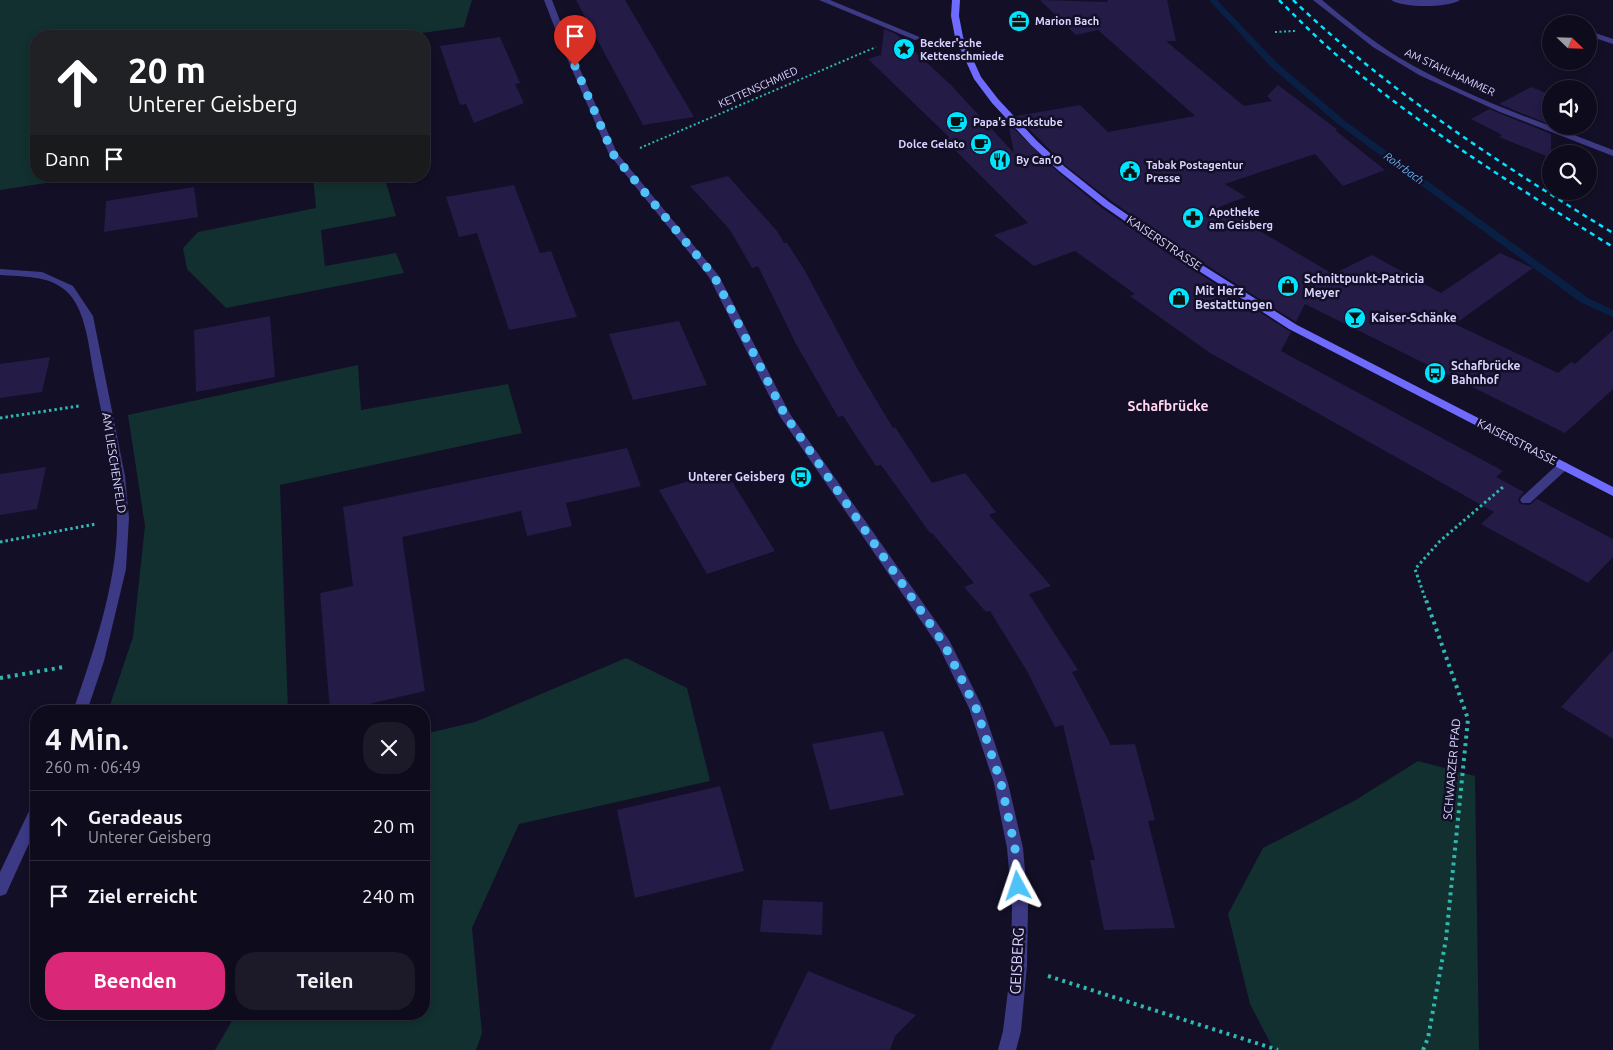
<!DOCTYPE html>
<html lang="de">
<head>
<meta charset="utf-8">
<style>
  body { margin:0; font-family:Ubuntu,sans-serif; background:#1c1929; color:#f1f3f6; height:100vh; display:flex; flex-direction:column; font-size:19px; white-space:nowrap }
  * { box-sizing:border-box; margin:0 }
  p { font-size:16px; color:#9b9ba3 }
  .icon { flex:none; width:28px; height:28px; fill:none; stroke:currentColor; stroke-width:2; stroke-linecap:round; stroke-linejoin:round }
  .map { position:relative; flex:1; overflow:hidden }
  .drawer { position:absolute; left:30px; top:705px; width:400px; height:315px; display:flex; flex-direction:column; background:#0e0b1c; border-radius:20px; box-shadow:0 2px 8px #0003,0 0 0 1px #2e2b3b }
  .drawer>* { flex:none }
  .banner { position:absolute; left:30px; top:30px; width:400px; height:152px; border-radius:20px; box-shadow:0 2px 8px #0003,0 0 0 1px #2e2b3b; background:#202124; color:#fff; overflow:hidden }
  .needle { width:32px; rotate:113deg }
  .controls { position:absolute; left:1542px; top:15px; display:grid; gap:10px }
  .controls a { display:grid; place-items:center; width:55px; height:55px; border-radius:50%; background:#0e0b1c; box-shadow:0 2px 8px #0003,0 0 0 1px #2e2b3b; font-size:25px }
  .pin { position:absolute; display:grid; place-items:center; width:42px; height:42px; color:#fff; margin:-51px -21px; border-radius:50% 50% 50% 0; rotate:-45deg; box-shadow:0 0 5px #0007 }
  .pin .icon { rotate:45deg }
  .me { position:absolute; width:55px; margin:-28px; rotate:355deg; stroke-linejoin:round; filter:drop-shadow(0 0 4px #0008) }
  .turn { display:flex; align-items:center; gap:18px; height:105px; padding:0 15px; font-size:22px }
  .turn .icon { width:65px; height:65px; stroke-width:2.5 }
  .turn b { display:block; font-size:35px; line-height:42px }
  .then { display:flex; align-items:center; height:48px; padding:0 15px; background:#0003; gap:10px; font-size:19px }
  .round { display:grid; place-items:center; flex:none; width:52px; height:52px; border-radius:20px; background:#1c1929 }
  .overview { display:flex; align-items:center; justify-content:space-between; height:85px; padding:0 15px }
  h1 { font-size:30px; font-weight:700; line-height:38px }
  .cta { display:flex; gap:10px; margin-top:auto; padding:10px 15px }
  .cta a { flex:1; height:58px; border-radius:20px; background:#db2777; color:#fff; font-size:20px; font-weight:700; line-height:58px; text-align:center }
  .cta a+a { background:#1c1929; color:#f1f3f6 }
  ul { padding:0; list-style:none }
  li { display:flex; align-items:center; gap:15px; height:70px; padding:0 15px; border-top:1px solid #2e2b3b }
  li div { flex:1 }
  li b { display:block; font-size:19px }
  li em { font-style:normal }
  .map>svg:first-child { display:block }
</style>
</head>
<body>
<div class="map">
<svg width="1613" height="1050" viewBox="0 0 1613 1050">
  <rect width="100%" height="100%" fill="#130f26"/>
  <!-- green -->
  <path fill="#12302f" d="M0,0H472L464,27L402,36H36V176H92L0,190Z
    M313,176H384L396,216L321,230L325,266L396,253L404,273L226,308L187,269L183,248L198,232L316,208Z
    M358,365L361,410L508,384L522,433L280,485L288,711H108L133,637L145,526L128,415Z
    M626,658L687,688L710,781L519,824L472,928L482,1033L476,1050H215L236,1014H424V734L475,722Z
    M1418,761L1475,776L1479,1050H1274L1250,1004L1228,914L1263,848L1354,801Z"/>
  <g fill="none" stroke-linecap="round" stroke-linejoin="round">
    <!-- stream -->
    <path fill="#0a1f44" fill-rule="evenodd" d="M1209,0H1217L1277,63L1345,121L1588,298L1613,310V317L1580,302L1339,125L1271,67Z"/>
  </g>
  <!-- building -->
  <path fill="#241b47" d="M576,0H625L694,117L643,125Z
    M1040,0L1108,2L1107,0H1167L1176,41H1166L1244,106L1272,101L1267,96L1278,85L1338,130H1335L1385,170L1343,186L1315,154L1225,184L1246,197L1219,207L1333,274L1372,255L1441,293L1500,253L1533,268L1455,324L1558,373L1571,362L1575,364L1613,330V389L1565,433L1305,304L1296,322L1178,247L1110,200L1066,166L1016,116L1080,105L1108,132L1195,116L1098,30L1076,35Z
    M884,29L896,34L951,85L1014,153L1008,123L1058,172L1102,208L1170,255L1291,332L1281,351L1503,471L1496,477L1524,492L1518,499L1520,504L1530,505L1537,499L1613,539V557L1588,583L1481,524L1494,512L1210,353L1130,296L1135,294L1075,251L1034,266L994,235L1028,223L943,138L949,137L868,59L881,55Z
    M500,37L520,83L515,84L524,103L474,123L466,104L460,105L440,46Z
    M1531,87L1551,95V125L1499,104Z
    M1489,109L1551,134V158L1499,137L1502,135L1471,119Z
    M728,176L777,231L784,243H787L804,269L857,368L893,428L895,427L932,483L965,473L996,512L989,515L1051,586L1029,594L1078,670L1072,672L1111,745L1135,744L1155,820L1148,821L1175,928L1104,930L1090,860H1095L1063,725L1055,727L1027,671L990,611L986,612L964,587L974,583L932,533H930L881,465L876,466L843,416L838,417L796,344L758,266L752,268L730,230L690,186Z
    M514,185L540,253L551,251L577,317L509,330L477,233L459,237L446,197Z
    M194,187L198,217L104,232L106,201Z
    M270,316L275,377L196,392L194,330Z
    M679,321L707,385L633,400L609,334Z
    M50,357L42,392L0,398V364Z
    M627,448L641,486L566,503L572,526L527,536L521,511L402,537L425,691L339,711H330L320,593L353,586L343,507Z
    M46,467L37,509L0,515V474Z
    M725,470L775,551L707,574L659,490Z
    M1613,650V739L1561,707Z
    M883,731L904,795L830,810L812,744Z
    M720,786L744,871L635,898L617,810Z
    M763,900L823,902L822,935L760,932Z
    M808,971L916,1015L895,1036L890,1050H770Z"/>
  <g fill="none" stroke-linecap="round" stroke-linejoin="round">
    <!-- path-far2 -->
    <path stroke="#2fb8b0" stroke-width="2" stroke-dasharray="2 2.5" stroke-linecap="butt" d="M1275,32L1295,31
      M640,148L876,47"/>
    <!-- path-far1 -->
    <path stroke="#2fb8b0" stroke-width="3" stroke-dasharray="2.5 3" stroke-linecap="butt" d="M0,418L79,406
      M0,542L96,524
      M1425,598L1415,569L1440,541L1503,487"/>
    <!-- path -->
    <path stroke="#2fb8b0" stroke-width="4" stroke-dasharray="3 4.5" stroke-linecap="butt" d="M0,678L64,667
      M1048,976L1278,1050
      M1423,1050L1428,1038L1446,939L1468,719L1425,597"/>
    <!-- service -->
    <path fill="#3d3a85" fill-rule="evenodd" d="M1563,462L1567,463L1569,466L1567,469L1530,503H1522L1520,500L1522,497L1559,463Z"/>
    <!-- minor -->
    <path fill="#3d3a85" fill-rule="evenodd" d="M819,0H830L922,38L915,40Z
      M1313,0H1322C1346,20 1371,40 1398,57C1465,97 1541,122 1613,150V156L1500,112L1419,75L1373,47Z
      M1391,0H1460C1447,8 1404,8 1391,0Z
      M1589,31L1613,39V44L1589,36Z
      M0,269L42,272L73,286L93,316L125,476L129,518L126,569L104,661L87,711H73C93,654 119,577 117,516C114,469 103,421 94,375C89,349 86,307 65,290C48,275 21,277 0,275Z
      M36,806V828L6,894L0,896V872L31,807Z"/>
    <!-- tertiary -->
    <path fill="#3d3a85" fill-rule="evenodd" d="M544,0H552L571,49L617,153L719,276L790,414L949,640L983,708L1008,783L1023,848L1028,905L1027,966L1021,1031L1016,1050H998L1003,1031L1011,966L1012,905L1007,848L994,783L969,708L939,647L779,415L709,277L609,154L563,49Z"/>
    <!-- secondary -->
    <path fill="#6f6bff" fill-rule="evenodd" d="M952,0H960L959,16L963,37L981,77L998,99L1037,141L1065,167L1109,202L1177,249L1297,325L1613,487V496L1289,329L1171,253L1103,206L1059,171L1031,145L992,103L974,79L955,37L951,16Z"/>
    <!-- rail -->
    <path stroke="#00e5ff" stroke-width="2.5" stroke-dasharray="5 4.5" stroke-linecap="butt" d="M1279,0C1304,25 1329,50 1357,72C1437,138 1525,192 1613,247
      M1293,0C1389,92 1500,164 1613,233"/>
  </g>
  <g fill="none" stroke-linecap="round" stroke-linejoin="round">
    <!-- route -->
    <path stroke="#4fc3f7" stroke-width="9" stroke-dasharray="0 16.2" d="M575,66L613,154L714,276L785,415L944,644L976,708L1001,783L1015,848L1018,886"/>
  </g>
  <!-- icons -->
  <defs>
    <g id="office-disc" transform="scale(1.125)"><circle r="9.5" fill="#00e5ff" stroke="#130f26"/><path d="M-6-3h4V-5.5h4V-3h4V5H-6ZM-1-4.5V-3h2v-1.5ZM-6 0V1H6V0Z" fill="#111"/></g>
    <g id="sight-disc" transform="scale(1.125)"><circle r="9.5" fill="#00e5ff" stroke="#130f26"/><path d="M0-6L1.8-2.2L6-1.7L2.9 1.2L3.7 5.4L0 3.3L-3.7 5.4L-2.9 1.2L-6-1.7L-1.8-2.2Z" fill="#111"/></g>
    <g id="cafe-disc" transform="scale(1.125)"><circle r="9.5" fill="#00e5ff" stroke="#130f26"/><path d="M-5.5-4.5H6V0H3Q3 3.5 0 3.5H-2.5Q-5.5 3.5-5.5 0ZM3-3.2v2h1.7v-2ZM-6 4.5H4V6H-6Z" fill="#111"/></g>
    <g id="restaurant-disc" transform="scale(1.125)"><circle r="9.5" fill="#00e5ff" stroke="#130f26"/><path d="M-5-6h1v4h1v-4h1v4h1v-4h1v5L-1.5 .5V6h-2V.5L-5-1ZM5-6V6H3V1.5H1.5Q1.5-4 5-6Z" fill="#111"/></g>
    <g id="civic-disc" transform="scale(1.125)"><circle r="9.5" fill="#00e5ff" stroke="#130f26"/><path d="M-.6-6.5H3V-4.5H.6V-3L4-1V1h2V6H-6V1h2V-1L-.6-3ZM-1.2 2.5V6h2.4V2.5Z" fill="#111"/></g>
    <g id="pharmacy-disc" transform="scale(1.125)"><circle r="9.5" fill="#00e5ff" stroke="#130f26"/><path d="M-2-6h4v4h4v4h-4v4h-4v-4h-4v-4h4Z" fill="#111"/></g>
    <g id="shop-disc" transform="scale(1.125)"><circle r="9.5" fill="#00e5ff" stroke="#130f26"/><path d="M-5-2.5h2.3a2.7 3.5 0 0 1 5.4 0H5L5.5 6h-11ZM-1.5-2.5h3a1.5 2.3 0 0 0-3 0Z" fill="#111"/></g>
    <g id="bar-disc" transform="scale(1.125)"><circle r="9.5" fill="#00e5ff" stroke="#130f26"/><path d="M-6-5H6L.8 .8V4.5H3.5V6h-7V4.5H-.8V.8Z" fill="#111"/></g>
    <g id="bus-disc" transform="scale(1.125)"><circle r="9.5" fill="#00e5ff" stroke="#130f26"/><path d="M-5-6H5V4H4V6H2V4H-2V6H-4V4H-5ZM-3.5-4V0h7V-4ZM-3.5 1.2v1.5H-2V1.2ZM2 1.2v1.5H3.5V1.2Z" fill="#111"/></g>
  </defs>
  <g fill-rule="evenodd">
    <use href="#office-disc" x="1019" y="21"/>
    <use href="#sight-disc" x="904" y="49"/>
    <use href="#cafe-disc" x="957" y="122"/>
    <use href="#cafe-disc" x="981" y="144"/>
    <use href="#restaurant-disc" x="1000" y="160"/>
    <use href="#civic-disc" x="1130" y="171"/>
    <use href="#pharmacy-disc" x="1193" y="218"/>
    <use href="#shop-disc" x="1288" y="286"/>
    <use href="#shop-disc" x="1179" y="298"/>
    <use href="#bar-disc" x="1355" y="318"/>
    <use href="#bus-disc" x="1435" y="373"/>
    <use href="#bus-disc" x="801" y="477"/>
  </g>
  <g text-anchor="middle" stroke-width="5" stroke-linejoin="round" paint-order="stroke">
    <!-- far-poi labels -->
    <g font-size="11" font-weight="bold" fill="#d9d4ff" stroke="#130f26" text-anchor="start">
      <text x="1035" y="25">Marion Bach</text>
      <text x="920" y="47">Becker'sche<tspan x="920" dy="13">Kettenschmiede</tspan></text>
      <text x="973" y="126">Papa's Backstube</text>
      <text x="965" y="148" text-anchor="end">Dolce Gelato</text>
      <text x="1016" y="164">By Can‘O</text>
      <text x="1146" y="169">Tabak Postagentur<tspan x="1146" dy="13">Presse</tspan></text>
      <text x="1209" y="216">Apotheke<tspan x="1209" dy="13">am Geisberg</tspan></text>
    </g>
    <!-- far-street labels -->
    <g font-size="11" fill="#d9d4ff" stroke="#130f26">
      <text transform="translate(1450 72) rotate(25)" y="4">AM STAHLHAMMER</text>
      <text transform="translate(758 87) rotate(-24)" y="4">KETTENSCHMIED</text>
    </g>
    <!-- far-water labels -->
    <g font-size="11" font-style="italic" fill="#62b6ff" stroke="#130f26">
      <text transform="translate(1404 168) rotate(36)" y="4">Rohrbach</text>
    </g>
    <!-- street labels -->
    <g font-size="12" fill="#d9d4ff" stroke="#130f26">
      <text transform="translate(1164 243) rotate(34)" y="4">KAISERSTRASSE</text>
      <text transform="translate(1517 442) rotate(27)" y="4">KAISERSTRASSE</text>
      <text transform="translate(114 463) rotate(81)" y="4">AM LIESCHENFELD</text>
      <text transform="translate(1452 769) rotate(-85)" y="4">SCHWARZER PFAD</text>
    </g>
    <!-- poi labels -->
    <g font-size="12" font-weight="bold" fill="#d9d4ff" stroke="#130f26" text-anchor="start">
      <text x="1304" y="283">Schnittpunkt-Patricia<tspan x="1304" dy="14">Meyer</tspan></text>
      <text x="1195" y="295">Mit Herz<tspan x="1195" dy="14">Bestattungen</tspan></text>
      <text x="1371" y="322">Kaiser-Schänke</text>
      <text x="1451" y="370">Schafbrücke<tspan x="1451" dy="14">Bahnhof</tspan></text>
      <text x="785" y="481" text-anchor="end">Unterer Geisberg</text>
    </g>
    <!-- neighbourhood labels -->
    <g font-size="14" font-weight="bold" fill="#ffd6f0" stroke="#130f26">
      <text x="1168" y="411">Schafbrücke</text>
    </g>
    <!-- near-street labels -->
    <g font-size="15" fill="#d9d4ff" stroke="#130f26">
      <text transform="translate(1017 961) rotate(-87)" y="5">GEISBERG</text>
    </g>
  </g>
</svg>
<div class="controls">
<a><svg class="needle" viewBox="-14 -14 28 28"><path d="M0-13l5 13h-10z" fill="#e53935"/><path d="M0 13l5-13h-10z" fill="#9b9ba3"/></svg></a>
<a><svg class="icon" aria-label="sound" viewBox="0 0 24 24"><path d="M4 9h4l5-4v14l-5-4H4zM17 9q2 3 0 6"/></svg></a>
<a><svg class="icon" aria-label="search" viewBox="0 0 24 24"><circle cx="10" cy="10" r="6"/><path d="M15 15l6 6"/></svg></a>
</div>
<div class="pin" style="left:575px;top:66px;background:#d93025"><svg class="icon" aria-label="arrive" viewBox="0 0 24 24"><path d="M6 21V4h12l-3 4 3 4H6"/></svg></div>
<svg class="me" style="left:1018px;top:886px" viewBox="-20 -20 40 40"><path d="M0-17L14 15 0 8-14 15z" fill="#4fc3f7" stroke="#fff" stroke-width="4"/></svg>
<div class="banner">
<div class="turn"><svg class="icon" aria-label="ahead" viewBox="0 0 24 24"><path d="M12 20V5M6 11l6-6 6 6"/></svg><div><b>20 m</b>Unterer Geisberg</div></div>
<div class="then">Dann<svg class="icon" aria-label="arrive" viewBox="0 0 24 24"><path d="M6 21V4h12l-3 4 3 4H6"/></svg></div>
</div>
<section class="drawer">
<div class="overview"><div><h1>4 Min.</h1><p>260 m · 06:49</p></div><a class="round"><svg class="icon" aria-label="close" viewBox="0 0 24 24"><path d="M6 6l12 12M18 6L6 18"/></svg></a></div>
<ul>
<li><svg class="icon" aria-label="ahead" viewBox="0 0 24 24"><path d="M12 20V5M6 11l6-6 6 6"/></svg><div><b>Geradeaus</b><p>Unterer Geisberg</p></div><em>20 m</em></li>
<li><svg class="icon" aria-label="arrive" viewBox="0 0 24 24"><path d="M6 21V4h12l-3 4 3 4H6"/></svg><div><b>Ziel erreicht</b></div><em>240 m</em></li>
</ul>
<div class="cta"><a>Beenden</a><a>Teilen</a></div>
</section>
</div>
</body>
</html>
